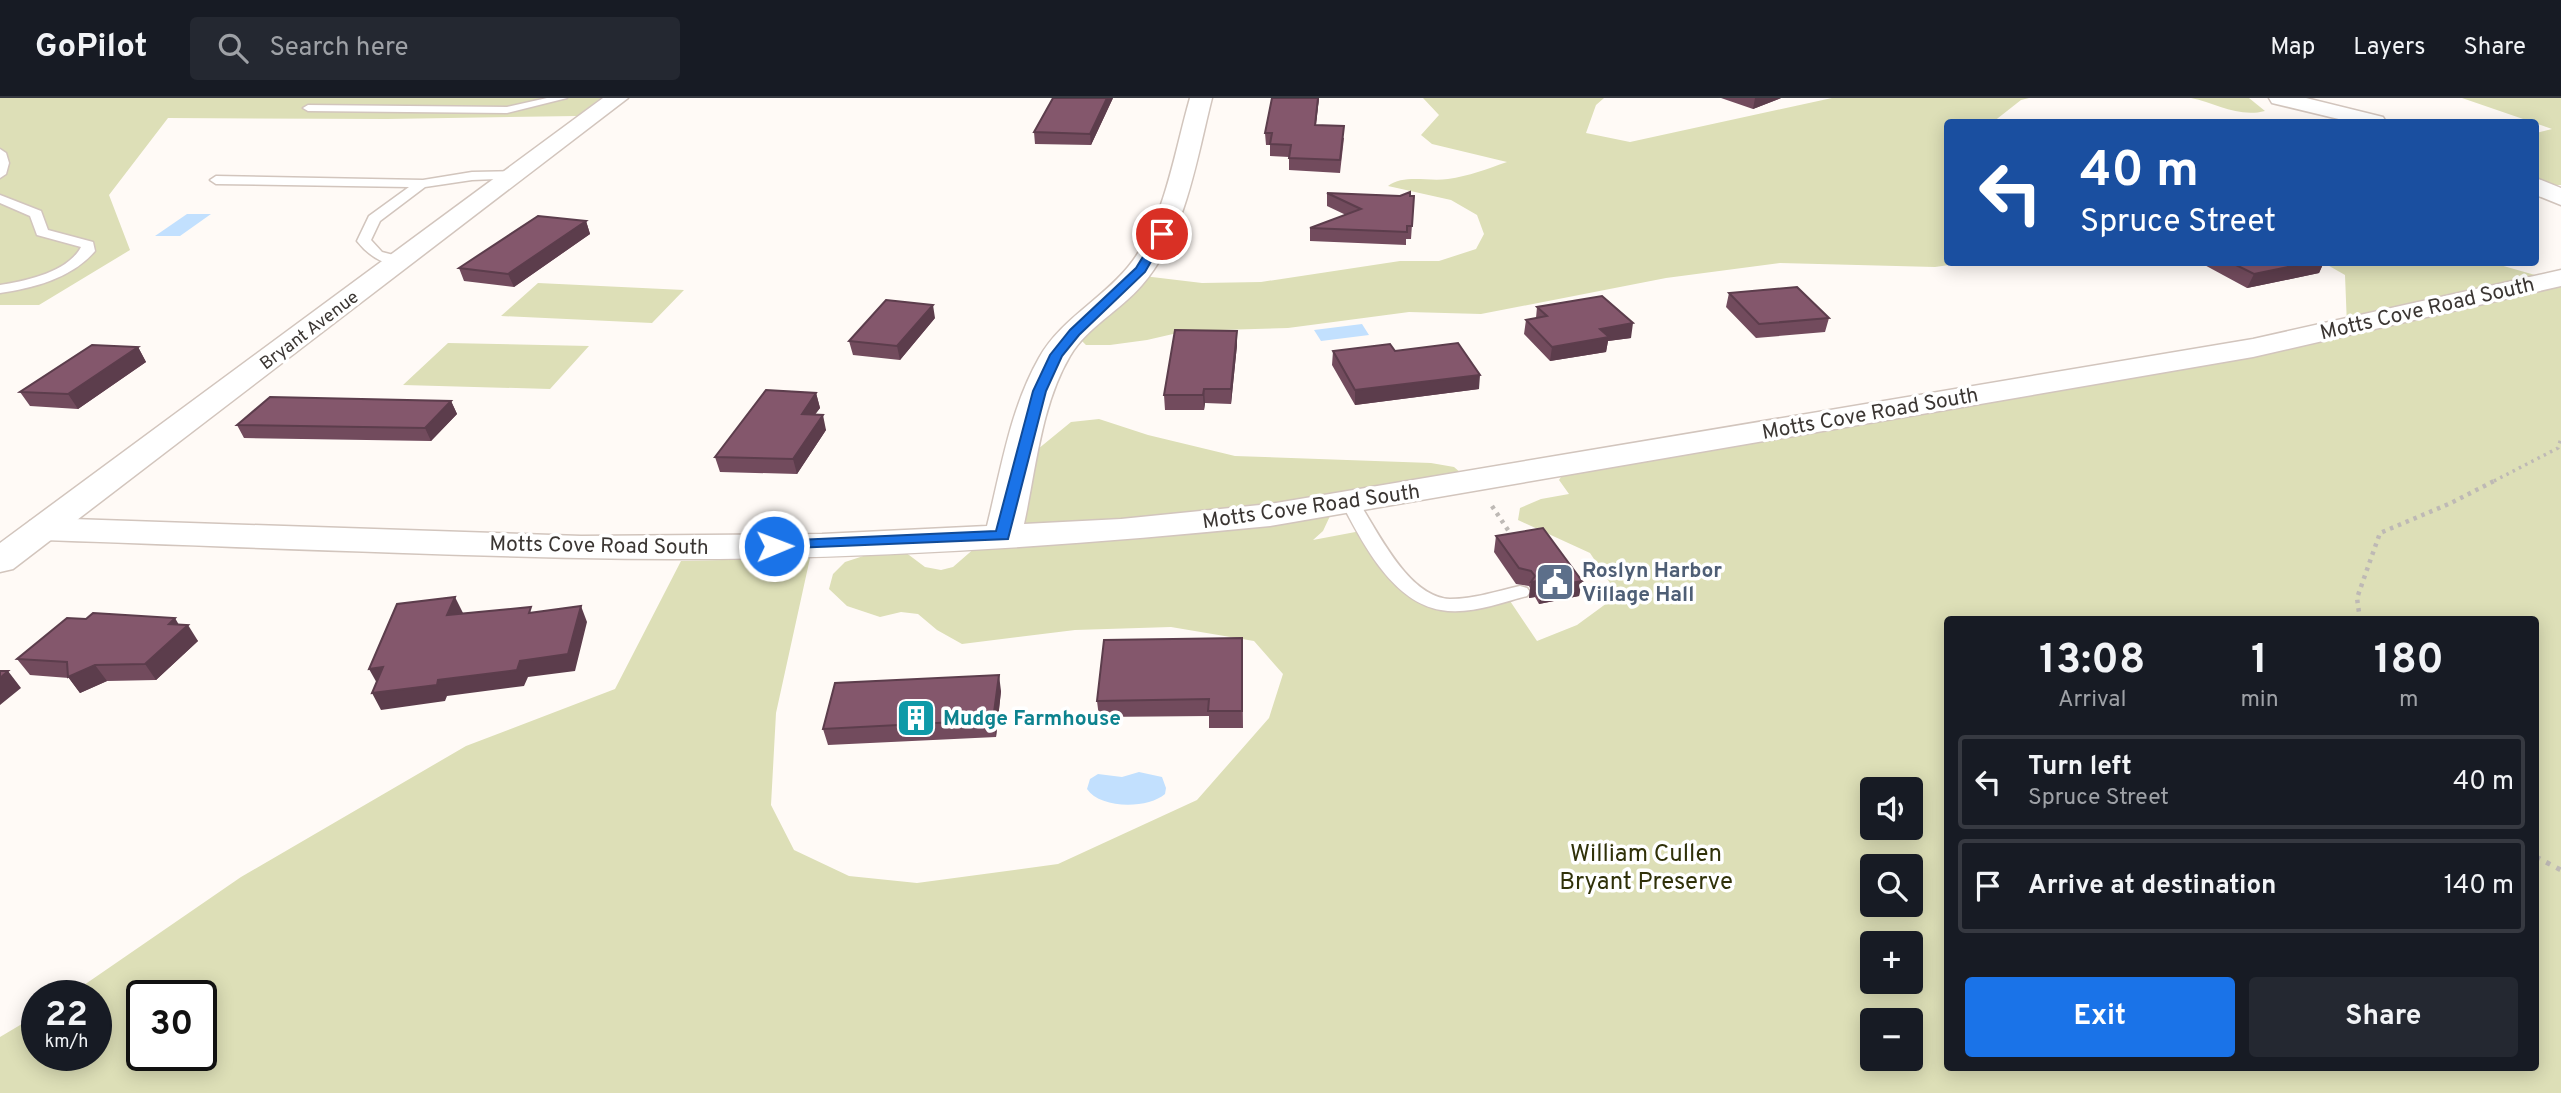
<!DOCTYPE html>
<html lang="en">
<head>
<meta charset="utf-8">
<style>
  body { margin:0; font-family:Overpass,sans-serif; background:#242831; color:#f1f3f6; height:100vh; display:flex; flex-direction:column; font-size:26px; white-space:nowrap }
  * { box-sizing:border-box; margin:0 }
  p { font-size:23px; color:#9ea1a6 }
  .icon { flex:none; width:38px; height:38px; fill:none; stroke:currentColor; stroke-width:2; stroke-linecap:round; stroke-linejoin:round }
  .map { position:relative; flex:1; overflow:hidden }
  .sheet { position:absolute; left:1944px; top:518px; width:595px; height:455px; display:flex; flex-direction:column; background:#171b24; border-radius:7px; box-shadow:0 4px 18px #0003 }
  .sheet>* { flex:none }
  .hud { position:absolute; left:1944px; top:21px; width:595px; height:147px; border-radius:7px; box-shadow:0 4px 18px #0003; background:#1a4fa0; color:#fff; overflow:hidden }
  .controls { position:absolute; left:1860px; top:679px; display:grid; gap:14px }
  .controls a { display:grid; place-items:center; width:63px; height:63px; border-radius:7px; background:#171b24; box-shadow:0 4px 18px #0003; font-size:35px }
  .speed { position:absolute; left:21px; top:882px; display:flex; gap:14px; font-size:35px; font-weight:700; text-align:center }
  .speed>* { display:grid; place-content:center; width:91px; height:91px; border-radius:50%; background:#171b24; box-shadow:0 4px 18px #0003; line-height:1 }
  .speed small { font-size:18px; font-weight:400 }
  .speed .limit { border:4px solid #111; border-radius:10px; background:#fff; color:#111 }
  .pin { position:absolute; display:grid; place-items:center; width:60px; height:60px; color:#fff; margin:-30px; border:4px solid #fff; border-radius:50%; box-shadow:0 2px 7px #0007 }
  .me { position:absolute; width:77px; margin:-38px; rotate:89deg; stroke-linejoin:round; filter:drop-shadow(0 0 5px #0008) }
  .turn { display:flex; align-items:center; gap:24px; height:147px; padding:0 21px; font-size:32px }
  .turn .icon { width:91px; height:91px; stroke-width:2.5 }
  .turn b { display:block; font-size:49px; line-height:60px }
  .eta { display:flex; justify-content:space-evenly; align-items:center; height:119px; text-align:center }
  .eta b { font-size:42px; font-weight:700; line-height:49px }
  .primary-button { display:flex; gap:14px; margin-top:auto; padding:14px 21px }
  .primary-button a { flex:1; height:80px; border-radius:7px; background:#1a73e8; color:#fff; font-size:28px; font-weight:700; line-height:80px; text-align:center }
  .primary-button a+a { background:#242831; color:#f1f3f6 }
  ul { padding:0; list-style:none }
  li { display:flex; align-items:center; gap:21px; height:94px; margin:0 14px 10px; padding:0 7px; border:4px solid #363941; border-radius:7px }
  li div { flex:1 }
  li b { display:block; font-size:26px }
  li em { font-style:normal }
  header { display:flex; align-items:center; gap:42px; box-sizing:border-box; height:98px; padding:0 35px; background:#171b24; border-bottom:2px solid #363941 }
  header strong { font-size:33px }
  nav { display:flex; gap:38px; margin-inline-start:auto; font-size:24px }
  .search { width:490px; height:63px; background:#242831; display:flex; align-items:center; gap:18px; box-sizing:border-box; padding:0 24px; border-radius:7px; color:#9ea1a6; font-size:26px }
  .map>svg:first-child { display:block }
</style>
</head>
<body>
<header>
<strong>GoPilot</strong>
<div class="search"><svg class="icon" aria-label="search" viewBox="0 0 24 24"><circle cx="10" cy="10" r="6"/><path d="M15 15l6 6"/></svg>Search here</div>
<nav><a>Map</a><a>Layers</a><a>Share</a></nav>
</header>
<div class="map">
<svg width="2561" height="995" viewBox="0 0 2561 995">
  <rect width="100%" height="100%" fill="#fffaf6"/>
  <!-- green -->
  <path fill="#dddfb7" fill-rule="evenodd" d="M0,0H601L577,18L387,21L168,20L109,97L130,152L39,207H0Z
    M1423,0H1604L1596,7L1586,35L1630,44L1832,0H2029L2021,2L1993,24H1948V164L1963,165L1935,169L1780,165L1666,180L1481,216L1409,214L1288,230L1186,233L1147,242L1110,247H1086L1074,235L1135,177L1202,185L1261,184L1400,163H1439L1476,151L1484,136L1477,117L1451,102L1388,88C1404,76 1428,84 1448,81C1469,78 1487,71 1507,64L1432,46L1421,37L1439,17Z
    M2191,0H2249L2265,13C2238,20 2216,5 2191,0Z
    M2462,0H2561V87H2536V35L2552,31Z
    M2324,165H2493L2552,182L2561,180V995H0V939L37,917V957H96V898H68L241,779L466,648L615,591L681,463L810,460L776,615L771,707L794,752L849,778L917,785L1058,766L1197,702L1269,620L1283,576L1254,543L1171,529L1075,532L962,546L937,532L918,516L901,514L880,519L847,508L829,491L833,476L845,464L885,451L905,454L925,469L941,472L953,469L999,429L1038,351L1071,324L1099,321L1148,337L1235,358L1431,365L1454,369L1461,375L1350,404L1330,418L1323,433L1313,442L1366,432L1429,503L1506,497L1537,543L1577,527L1618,497L1590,455L1518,422L1520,410L1541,401L1569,396L1559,382L1565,373L2347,228L2345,177ZM1948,522H2536V970H1948ZM1872,691H1911V730H1872ZM1872,768H1911V807H1872ZM1872,845H1911V884H1872ZM142,898H201V957H142ZM1872,922H1911V961H1872Z
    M538,185L684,192L652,225L501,218Z
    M448,245L589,248L550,291L403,287Z"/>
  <!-- water -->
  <path fill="#c2e0fe" d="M187,116H211L180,138H155Z
    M1362,226L1369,237L1321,243L1314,232Z
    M1139,674L1162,679L1166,690L1165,696C1148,711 1100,711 1087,691L1090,681L1098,676L1122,679Z"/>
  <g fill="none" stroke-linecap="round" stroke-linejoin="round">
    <!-- service casing -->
    <g stroke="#d2c5bd" stroke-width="3">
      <path id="service" d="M547,0H567L507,15L308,13L303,10L308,7L507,9Z
        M0,51L6,55L9,65L6,76L0,80Z
        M516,73L520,74V80L472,82L425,89L380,123L371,142L382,154L405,160V166C385,169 369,158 357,143L369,118L409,89L216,86L210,82L216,78L423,82L472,74Z
        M0,97L41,113L48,132L93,144L95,153C72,180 34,190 0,195V187C26,183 68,174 81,149L37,137L30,118L0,105Z
        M1350,399L1356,400C1377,431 1407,499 1450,501C1474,501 1497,493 1520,488L1527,490L1530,494L1527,498C1500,505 1469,517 1441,512C1392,504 1362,444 1341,404Z"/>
    </g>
    <!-- minor casing -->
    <g stroke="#d2c5bd" stroke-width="3">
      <path id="minor" d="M1190,0H1212C1196,63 1186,136 1142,187C1121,212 1087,229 1070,258C1041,307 1036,371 1024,426L1121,421L1270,406L2253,241L2561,172V188L2253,259L1270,428C1041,451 810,465 580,460C401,456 222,448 43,442L30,439L25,431L30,423L43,420L581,438L822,436L987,428C1001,372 1010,311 1039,260C1060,222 1101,202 1128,169C1165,124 1174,55 1190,0Z
        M2269,0H2306L2383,19L2386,24H2351L2272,5Z
        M2536,80L2561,90V107L2536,97Z"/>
    </g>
    <!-- secondary casing -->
    <g stroke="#d2c5bd" stroke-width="3">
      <path id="secondary" d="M603,0H628L13,471L0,474V445Z"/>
    </g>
    <!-- path-far2 -->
    <path stroke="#beb9b5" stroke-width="3.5" stroke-dasharray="2.5 4.5" stroke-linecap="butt" d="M2494,383L2558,350L2561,340"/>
    <!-- path-far1 -->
    <path stroke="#beb9b5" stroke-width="4.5" stroke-dasharray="3.5 5" stroke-linecap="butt" d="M1492,408L1512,438
      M2360,522L2357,500L2380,435L2451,405L2498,381"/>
    <!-- path -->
    <path stroke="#beb9b5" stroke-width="5" stroke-dasharray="4.5 7" stroke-linecap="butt" d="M2536,759L2561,772"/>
    <!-- service -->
    <use href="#service" fill="#fff" fill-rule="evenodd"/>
    <!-- minor -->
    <use href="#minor" fill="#fff" fill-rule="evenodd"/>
    <!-- secondary -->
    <use href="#secondary" fill="#fff" fill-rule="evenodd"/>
  </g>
  <!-- wall -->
  <path fill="#724b5d" d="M1113,0L1091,47L1035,46L1034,34Z
    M1272,0H1319L1316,27L1344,40L1340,75L1289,72V59L1270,58V47H1266L1265,35Z
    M1721,0H1781L1753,11Z
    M1327,95L1414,98L1411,141H1406V147L1310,143V130L1346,117L1327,108Z
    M586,123L590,136L514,189L464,183L459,170Z
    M2199,164H2324L2319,175L2247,190Z
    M1729,195L1829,220L1825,234L1756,240L1726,209Z
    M1537,209L1631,240L1608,243L1606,254L1550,263L1524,236L1526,222L1536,220Z
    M935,220L900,262L853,257L849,243Z
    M1237,233V247L1231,306L1205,305L1204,312H1165L1164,297Z
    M138,249L146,264L78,311L30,308L20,294Z
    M1333,253H1395L1479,291L1355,307L1332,267Z
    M816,295L820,310L815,316L826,332L797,376L720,374L715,359Z
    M451,303L457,316L431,343L244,340L237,327Z
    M1496,438L1582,483L1579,498L1539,506L1535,499L1529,500L1530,490L1529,488L1516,486L1494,454Z
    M86,521L179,527L198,543L156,582L107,583L80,595L69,580L30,577L17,561Z
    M1242,540L1243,630H1209V618L1099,619L1097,603Z
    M1001,593L996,639L828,647L823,631Z"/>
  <!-- shaded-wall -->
  <path fill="#5c3d4c" d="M1107,0H1113L1091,47L1090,36Z
    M1318,0H1319L1314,39L1315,27Z
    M1755,0H1781L1753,11Z
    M586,123L590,136L514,189L508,176Z
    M2312,164H2324L2319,175L2247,190L2254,176Z
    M933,207L935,220L900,262L897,248Z
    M1633,225L1631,240L1608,243L1606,254L1550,263L1552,249L1600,231Z
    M1237,233V247L1231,306V291Z
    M138,249L146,264L78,311L68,296Z
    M1480,277L1479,291L1355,307V292Z
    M1204,291L1205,305L1204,312L1203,297Z
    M816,295L820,310L805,330L802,316Z
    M451,303L457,316L431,343L425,330Z
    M823,317L826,332L797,376L793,361Z
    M1537,483L1535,499L1529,500L1531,484Z
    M1582,483L1579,498L1539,506L1542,490Z
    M455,499L463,515L455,533L447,517Z
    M581,508L587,524L575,573L528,579L524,588L447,598L445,603L381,612L372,595L438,582Z
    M175,520L182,532L188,527L198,543L156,582L145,566L169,526Z
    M95,567L107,583L80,595L68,579Z
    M383,569L378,587L369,571Z
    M8,573L21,590L0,607V580Z
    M999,577L1001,593L996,639L993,622Z"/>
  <!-- building -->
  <path fill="#84576c" stroke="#5c3d4c" stroke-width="2" d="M1053,0H1107L1090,36L1034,34Z
    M1272,0H1318L1315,27L1344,28L1340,62L1289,60L1291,47L1270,46L1272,35H1265Z
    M1410,94V98H1414L1412,128H1407V134L1310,130L1361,111L1327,95L1400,98Z
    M538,118L586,123L508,176L459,170Z
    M2230,164H2312L2254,176Z
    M1797,189L1829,220L1759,226L1729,195Z
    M1602,198L1633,225L1600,231L1609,239L1552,249L1526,222L1547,218L1537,209Z
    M886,202L933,207L897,248L849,243Z
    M1175,232L1237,233L1231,291H1204L1203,297H1164Z
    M1458,245L1480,277L1355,292L1333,253L1390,246L1395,253Z
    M92,247L138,249L68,296L20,294Z
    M766,292L816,295L802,316L823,317L793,361L715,359Z
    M270,299L451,303L425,330L237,327Z
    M1543,430L1582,483L1542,490L1537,483L1531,484L1535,478L1531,473L1519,470L1496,438Z
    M455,499L447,517L531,509L529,515L581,508L568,556L520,563L517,572L438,582L437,587L372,595L383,569L369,571L397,506Z
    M93,515L175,520L169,526L188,527L145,566L95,567L68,579L67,564L17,561L67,520L86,521Z
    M1242,540V613H1208L1209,601L1097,603L1104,542Z
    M0,573H8L0,580Z
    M999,577L993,622L823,631L835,585Z"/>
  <!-- route -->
  <path fill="#1a73e8" stroke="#114b97" stroke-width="2" d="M1162,133L1167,136L1145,174L1079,237L1062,258L1046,293L1008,441L769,451L766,448L769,445L774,443L996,433L1033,293L1050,257L1070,232L1136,170L1157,136Z"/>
  <!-- icons -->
  <defs>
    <g id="civic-square" transform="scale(2.0125)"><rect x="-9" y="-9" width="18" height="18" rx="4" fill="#5c6f8a" stroke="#fff"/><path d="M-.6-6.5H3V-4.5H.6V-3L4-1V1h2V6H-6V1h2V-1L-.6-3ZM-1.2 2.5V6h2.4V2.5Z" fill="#fff"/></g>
    <g id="building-square" transform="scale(2.0125)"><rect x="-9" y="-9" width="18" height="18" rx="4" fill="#0f9aa8" stroke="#fff"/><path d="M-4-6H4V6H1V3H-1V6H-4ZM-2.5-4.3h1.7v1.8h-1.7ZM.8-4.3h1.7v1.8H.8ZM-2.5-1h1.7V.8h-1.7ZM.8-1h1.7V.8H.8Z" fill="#fff"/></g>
  </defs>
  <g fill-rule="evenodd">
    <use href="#civic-square" x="1555" y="484"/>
    <use href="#building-square" x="916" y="620"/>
  </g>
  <g text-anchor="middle" stroke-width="7" stroke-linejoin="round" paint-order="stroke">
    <!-- far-street labels -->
    <g font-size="18" fill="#3b3633" stroke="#fff">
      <text transform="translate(309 232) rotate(-37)" y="6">Bryant Avenue</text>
    </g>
    <!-- street labels -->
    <g font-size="21" fill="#3b3633" stroke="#fff">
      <text transform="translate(2427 210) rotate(-13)" y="7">Motts Cove Road South</text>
      <text transform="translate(1870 315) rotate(-10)" y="7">Motts Cove Road South</text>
      <text transform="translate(1311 408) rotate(-8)" y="7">Motts Cove Road South</text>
      <text transform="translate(599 447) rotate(1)" y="7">Motts Cove Road South</text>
    </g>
    <!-- service labels -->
    <g font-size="21" font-weight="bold" fill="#4e5e75" stroke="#fff" text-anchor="start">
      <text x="1582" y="479">Roslyn Harbor<tspan x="1582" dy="24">Village Hall</tspan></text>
    </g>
    <!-- culture labels -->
    <g font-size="21" font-weight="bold" fill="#0d838f" stroke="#fff" text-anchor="start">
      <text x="943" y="627">Mudge Farmhouse</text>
    </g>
    <!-- near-park labels -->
    <g font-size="24" fill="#303109" stroke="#fff">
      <text x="1646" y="763">William Cullen<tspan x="1646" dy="28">Bryant Preserve</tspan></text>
    </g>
  </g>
</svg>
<div class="controls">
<a><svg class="icon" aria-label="sound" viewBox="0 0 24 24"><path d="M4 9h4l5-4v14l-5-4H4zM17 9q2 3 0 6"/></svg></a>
<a><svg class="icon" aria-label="search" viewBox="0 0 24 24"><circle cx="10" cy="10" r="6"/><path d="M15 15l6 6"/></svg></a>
<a>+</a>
<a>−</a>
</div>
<div class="speed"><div>22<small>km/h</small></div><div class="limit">30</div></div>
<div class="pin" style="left:1162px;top:136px;background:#d93025"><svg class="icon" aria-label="arrive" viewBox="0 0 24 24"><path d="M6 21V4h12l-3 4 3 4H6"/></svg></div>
<svg class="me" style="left:774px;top:448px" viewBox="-20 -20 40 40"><circle r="17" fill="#1a73e8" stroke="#fff" stroke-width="3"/><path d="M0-11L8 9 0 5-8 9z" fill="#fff"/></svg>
<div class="hud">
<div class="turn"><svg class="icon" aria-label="left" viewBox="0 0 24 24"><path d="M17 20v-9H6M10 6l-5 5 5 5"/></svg><div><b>40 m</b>Spruce Street</div></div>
</div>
<section class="sheet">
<div class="eta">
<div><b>13:08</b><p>Arrival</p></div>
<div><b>1</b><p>min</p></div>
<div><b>180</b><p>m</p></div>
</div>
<ul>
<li><svg class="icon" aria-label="left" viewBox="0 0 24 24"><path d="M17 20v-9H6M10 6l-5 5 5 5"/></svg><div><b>Turn left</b><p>Spruce Street</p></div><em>40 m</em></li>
<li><svg class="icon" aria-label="arrive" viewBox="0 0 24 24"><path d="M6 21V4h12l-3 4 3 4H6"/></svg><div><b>Arrive at destination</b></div><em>140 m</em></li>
</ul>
<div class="primary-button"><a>Exit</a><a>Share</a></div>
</section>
</div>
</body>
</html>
